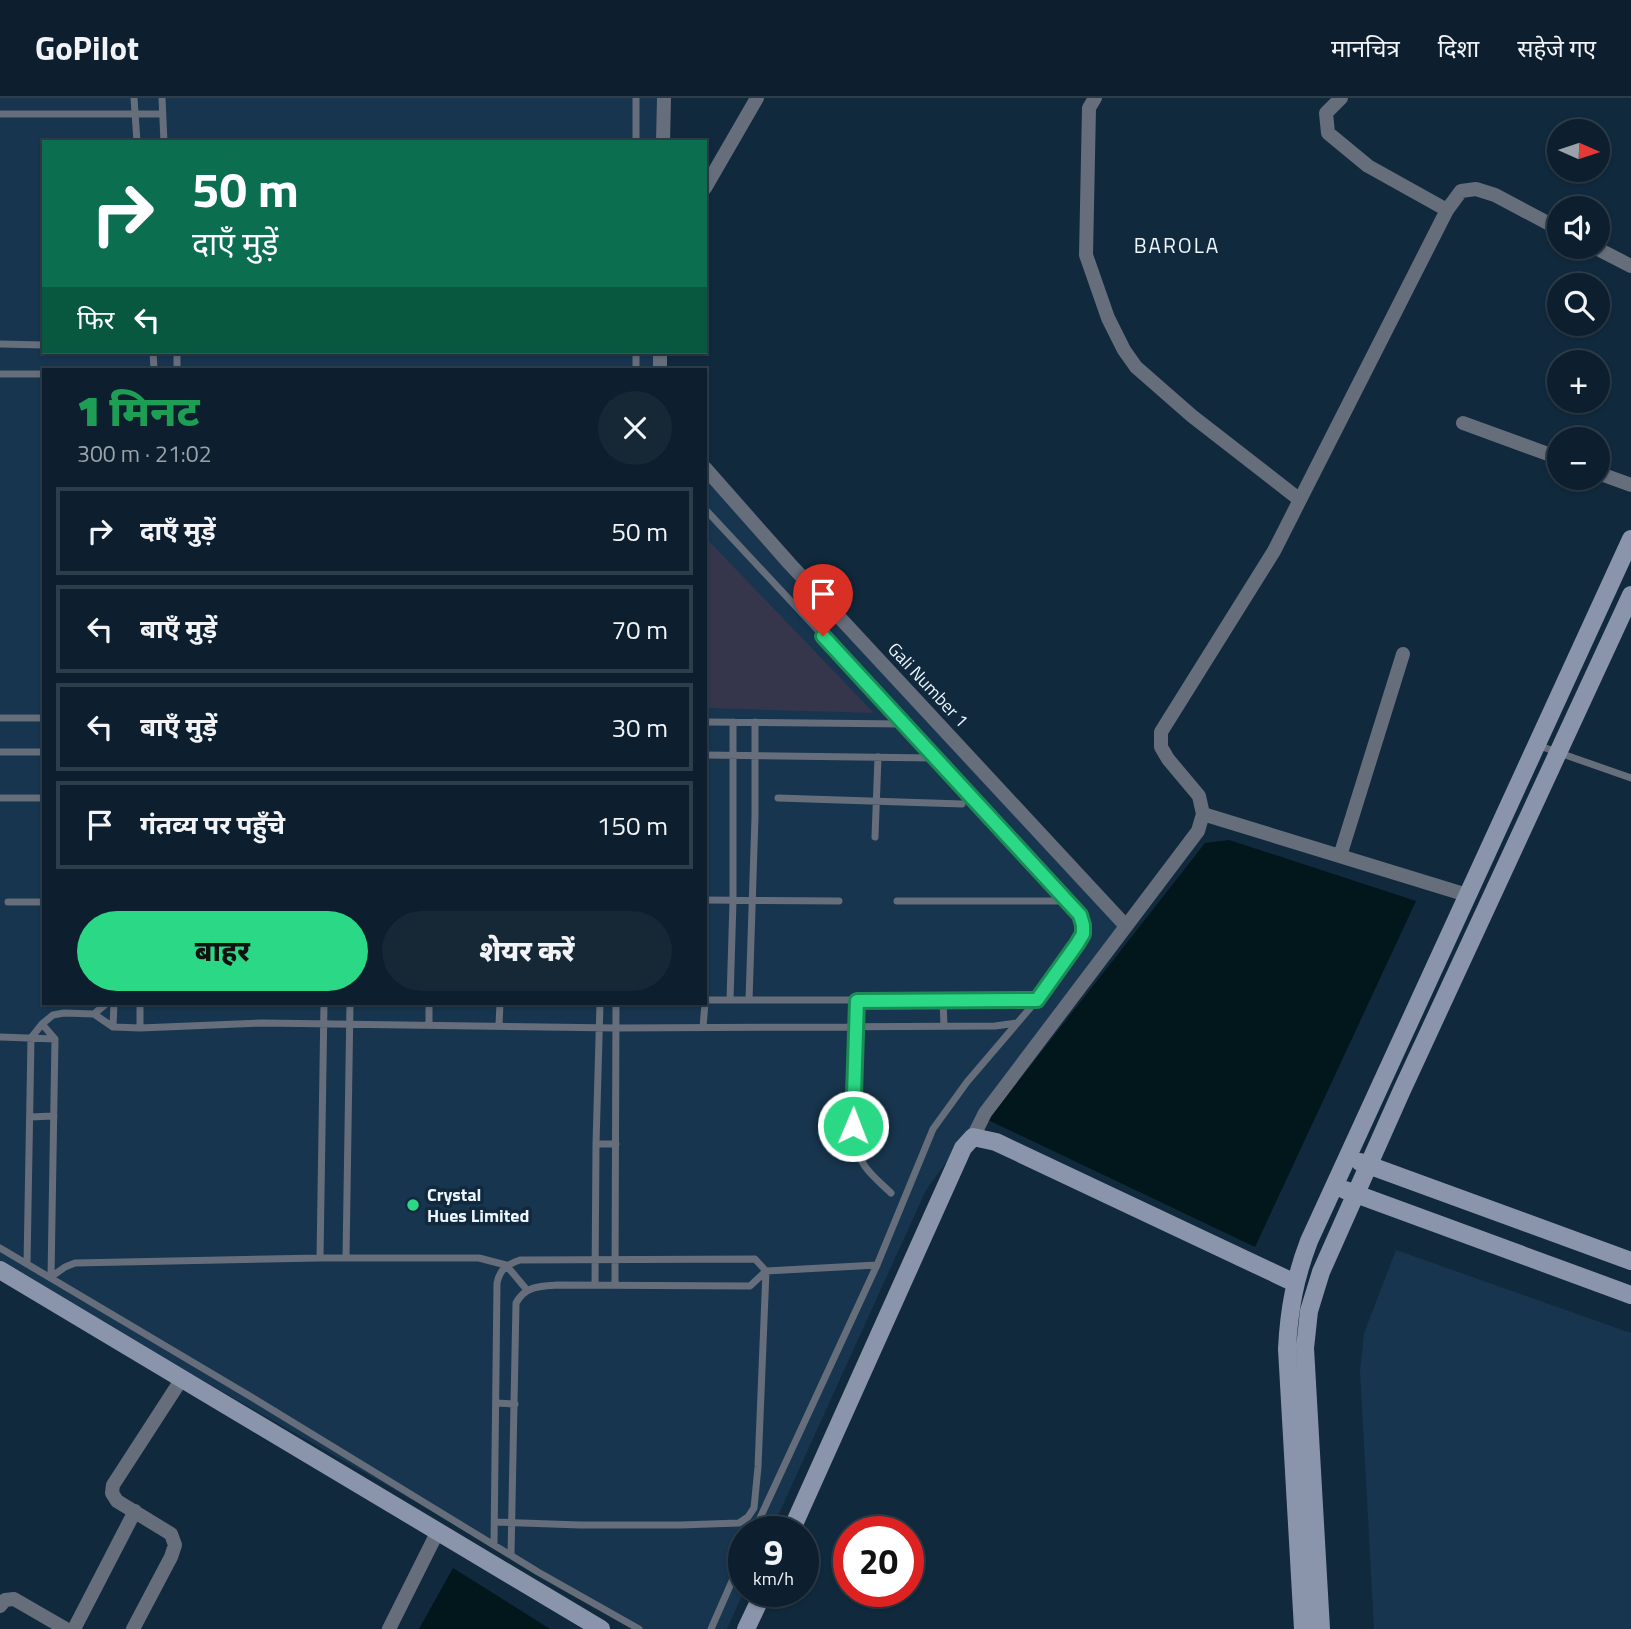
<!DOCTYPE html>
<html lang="hi">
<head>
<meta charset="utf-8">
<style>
  body { margin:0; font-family:"Titillium Web","Noto Sans Devanagari",sans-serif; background:#162736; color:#f1f3f6; height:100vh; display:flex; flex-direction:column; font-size:26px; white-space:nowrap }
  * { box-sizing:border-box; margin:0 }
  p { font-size:23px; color:#9aa2aa }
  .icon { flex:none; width:38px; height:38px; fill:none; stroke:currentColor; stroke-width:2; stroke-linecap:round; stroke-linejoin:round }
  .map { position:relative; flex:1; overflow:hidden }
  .panel { position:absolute; left:42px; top:270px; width:665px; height:637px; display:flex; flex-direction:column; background:#0d1f2e; border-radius:0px; box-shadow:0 2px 5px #0004,0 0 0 2px #2d3d4a }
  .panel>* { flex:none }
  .top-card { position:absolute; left:42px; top:42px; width:665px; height:214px; border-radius:0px; box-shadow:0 2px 5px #0004,0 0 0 2px #2d3d4a; background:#0b6e4f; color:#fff; overflow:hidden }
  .needle { width:46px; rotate:93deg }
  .fabs { position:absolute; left:1547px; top:21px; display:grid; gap:14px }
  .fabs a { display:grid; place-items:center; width:63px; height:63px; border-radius:50%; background:#0d1f2e; box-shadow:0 2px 5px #0004,0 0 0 2px #2d3d4a; font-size:35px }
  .speed { position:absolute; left:728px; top:1418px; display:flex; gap:14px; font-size:35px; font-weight:700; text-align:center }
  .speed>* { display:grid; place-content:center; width:91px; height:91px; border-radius:50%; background:#0d1f2e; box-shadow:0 2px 5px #0004,0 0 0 2px #2d3d4a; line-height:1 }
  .speed small { font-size:18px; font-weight:400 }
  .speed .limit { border:10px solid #d22; background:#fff; color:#111 }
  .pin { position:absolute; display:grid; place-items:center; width:60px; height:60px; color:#fff; margin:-72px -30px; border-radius:50% 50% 50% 0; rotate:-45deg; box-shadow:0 0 7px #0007 }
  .pin .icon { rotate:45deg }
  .me { position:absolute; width:77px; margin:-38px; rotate:1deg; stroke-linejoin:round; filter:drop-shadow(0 0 5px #0008) }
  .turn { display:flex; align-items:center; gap:24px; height:147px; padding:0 35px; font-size:32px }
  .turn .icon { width:91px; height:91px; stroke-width:2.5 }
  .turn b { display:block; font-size:49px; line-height:60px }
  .then { display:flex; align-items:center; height:66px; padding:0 35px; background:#0003; gap:14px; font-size:26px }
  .round { display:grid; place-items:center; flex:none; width:74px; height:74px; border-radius:37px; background:#162736 }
  .summary { display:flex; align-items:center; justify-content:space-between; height:119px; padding:0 35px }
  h1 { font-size:42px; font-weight:800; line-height:52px; color:#1e9e55 }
  .primary-button { display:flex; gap:14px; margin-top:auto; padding:14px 35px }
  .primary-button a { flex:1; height:80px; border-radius:42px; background:#2ad885; color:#111; font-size:28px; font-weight:800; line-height:80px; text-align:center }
  .primary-button a+a { background:#162736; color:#f1f3f6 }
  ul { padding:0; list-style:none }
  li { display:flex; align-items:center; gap:21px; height:88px; margin:0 14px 10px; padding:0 21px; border:4px solid #2d3d4a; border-radius:0px }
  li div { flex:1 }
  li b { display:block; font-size:26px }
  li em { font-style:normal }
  header { display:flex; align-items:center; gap:42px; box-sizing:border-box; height:98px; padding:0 35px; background:#0d1f2e; border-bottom:2px solid #2d3d4a }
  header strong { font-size:33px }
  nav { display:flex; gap:38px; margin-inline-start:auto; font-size:24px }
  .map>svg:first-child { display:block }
</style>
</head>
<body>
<header>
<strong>GoPilot</strong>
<nav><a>मानचित्र</a><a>दिशा</a><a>सहेजे गए</a></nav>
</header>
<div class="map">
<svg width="1631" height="1531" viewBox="0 0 1631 1531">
  <rect width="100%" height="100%" fill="#11293d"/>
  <!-- built -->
  <path fill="#17354e" d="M0,0H657V44H44V254H657V271H44V905H705V376L1121,823L926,1092L771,1433H744V1493L727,1531H639L0,1167Z
    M1396,1152L1631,1235V1531H1374L1360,1272L1364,1235Z"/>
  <!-- green -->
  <path fill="#35354b" d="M705,439L874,615L705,610Z"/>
  <!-- water -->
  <path fill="#01171b" d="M1229,742L1416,803L1255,1149L988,1022L1205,745Z
    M453,1470L550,1531H419Z"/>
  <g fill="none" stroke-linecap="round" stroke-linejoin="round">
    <!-- lane -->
    <path stroke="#666d7b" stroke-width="7" d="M134,0L137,44
      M162,0L164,44
      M0,16H162
      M636,44V0
      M0,246L44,247
      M153,254L154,271
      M177,254V271
      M636,254V271
      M0,276H44
      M705,411L895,615L933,660L1040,770L1080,817L1083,827V836L1077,846L1037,902L967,984L933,1031L877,1167L754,1433
      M0,620H44
      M705,624L904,626
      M1537,647L1631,680
      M0,654H44
      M705,657L933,660
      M0,700H44
      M778,700L962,706
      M875,739L878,659
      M705,802L839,803
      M897,803H1068
      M8,804H44
      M705,902H1037
      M730,902L733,803V624
      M749,902L755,719V624
      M857,903L854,1041C860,1069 871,1076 891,1095
      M943,903L944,927
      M140,905V930
      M94,916L107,905
      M42,926L53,917L64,915L94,916L113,929L140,930L262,925L616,930L995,928L1017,925
      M429,926V905
      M499,927L500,905
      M113,929L114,905
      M703,929L705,905
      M0,939L55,941
      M30,1019L54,1018
      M596,1046H616
      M0,1150L253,1300L538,1474L639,1531
      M346,1159L350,905
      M320,1160L324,905
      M27,1166L31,940L42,926L55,941L51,1179
      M51,1179L65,1169L75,1165L320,1160H479L506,1167L527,1192
      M595,1187L596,1046L600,905
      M615,1187L616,905
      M496,1305L515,1306
      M494,1447L497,1185C500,1171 506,1167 520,1162L755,1161L766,1173L758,1369L754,1410L748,1419L739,1425L680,1427H580L495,1424
      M511,1457L516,1205C525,1188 540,1188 557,1187L750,1188L766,1173L877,1167
      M711,1531L744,1456"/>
    <!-- street -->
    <path stroke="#666d7b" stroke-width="14" d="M1095,0L1089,10L1086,157L1108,220L1124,252L1136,269L1192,318L1300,402
      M1341,0L1326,15L1328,35L1368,68L1447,112
      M663,44L664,0
      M705,90L757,0
      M1594,149L1631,168
      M660,271V254
      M1463,325L1559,360
      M705,370L789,465L1125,827
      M1598,375L1631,387
      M1203,716L1467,797
      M1340,758L1403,556
      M973,1039L985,1015L1198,733L1203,716L1199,698L1168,661L1161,649V634L1274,453L1447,112L1461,93L1476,91L1495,97L1559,131
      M0,1508L5,1502L14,1501L66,1531
      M74,1531L135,1413
      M133,1531L171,1459L175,1447L171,1436L117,1403L112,1395L113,1387L181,1282
      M389,1531L437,1435"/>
    <!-- secondary -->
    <path stroke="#8a95ab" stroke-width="18" d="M1360,1064L1631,1163
      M1345,1092L1631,1197
      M0,1172L601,1531
      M791,1433L963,1050L973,1039L996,1044L1295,1185
      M746,1531L764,1493
      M1303,1531L1287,1251C1289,1211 1295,1180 1309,1143L1631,441
      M1321,1531L1305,1250L1309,1213L1321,1174L1402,992L1631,497"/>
  </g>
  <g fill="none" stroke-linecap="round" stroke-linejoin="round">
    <!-- route casing -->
    <g stroke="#1b8c56" stroke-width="18">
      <path id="route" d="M823,538L1080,817L1083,827V836L1077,846L1037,902L857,903L853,1028"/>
    </g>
    <!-- route -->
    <use href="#route" stroke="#2ad885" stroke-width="12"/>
  </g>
  <!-- markers -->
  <circle fill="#2ad885" stroke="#11293d" stroke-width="2.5" cx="413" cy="1107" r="7"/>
  <g text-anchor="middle" stroke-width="7" stroke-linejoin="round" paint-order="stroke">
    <!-- street labels -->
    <g font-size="18" fill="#edf6fe" stroke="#11293d">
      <text transform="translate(928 587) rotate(47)" y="6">Gali Number 1</text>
    </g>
    <!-- poi labels -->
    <g font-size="18" font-weight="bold" fill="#edf6fe" stroke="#11293d" text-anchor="start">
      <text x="427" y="1103">Crystal<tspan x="427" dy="21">Hues Limited</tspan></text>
    </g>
    <!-- quarter labels -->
    <g font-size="21" letter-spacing="2" fill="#edf6fe" stroke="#11293d">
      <text x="1177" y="155">BAROLA</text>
    </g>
  </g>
</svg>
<div class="fabs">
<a><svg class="needle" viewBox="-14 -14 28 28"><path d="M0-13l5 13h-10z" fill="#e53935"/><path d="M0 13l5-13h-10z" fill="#9aa2aa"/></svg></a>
<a><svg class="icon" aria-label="sound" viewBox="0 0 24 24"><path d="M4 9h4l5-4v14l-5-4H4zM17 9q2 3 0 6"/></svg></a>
<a><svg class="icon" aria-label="search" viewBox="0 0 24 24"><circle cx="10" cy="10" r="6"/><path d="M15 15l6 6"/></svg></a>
<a>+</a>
<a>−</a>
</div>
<div class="speed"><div>9<small>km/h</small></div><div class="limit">20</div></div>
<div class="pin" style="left:823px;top:538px;background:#d93025"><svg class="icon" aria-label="arrive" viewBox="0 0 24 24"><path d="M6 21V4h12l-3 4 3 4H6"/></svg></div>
<svg class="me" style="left:853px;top:1028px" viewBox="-20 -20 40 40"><circle r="17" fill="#2ad885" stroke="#fff" stroke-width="3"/><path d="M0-11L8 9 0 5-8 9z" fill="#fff"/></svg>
<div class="top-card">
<div class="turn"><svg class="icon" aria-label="right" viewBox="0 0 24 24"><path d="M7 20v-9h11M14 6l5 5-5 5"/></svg><div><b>50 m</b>दाएँ मुड़ें</div></div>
<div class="then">फिर<svg class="icon" aria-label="left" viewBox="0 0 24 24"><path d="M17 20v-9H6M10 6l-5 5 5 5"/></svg></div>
</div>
<section class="panel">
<div class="summary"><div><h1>1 मिनट</h1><p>300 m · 21:02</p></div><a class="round"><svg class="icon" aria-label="close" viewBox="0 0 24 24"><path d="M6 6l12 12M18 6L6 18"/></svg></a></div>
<ul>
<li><svg class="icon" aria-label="right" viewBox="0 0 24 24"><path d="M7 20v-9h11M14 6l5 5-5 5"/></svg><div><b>दाएँ मुड़ें</b></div><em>50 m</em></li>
<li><svg class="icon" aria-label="left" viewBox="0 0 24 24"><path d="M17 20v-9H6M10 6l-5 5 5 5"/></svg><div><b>बाएँ मुड़ें</b></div><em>70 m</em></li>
<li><svg class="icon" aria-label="left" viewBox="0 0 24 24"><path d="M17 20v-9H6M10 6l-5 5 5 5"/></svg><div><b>बाएँ मुड़ें</b></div><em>30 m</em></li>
<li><svg class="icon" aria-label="arrive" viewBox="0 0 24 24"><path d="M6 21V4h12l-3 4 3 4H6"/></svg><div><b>गंतव्य पर पहुँचे</b></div><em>150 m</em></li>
</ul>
<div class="primary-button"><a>बाहर</a><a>शेयर करें</a></div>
</section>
</div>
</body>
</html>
